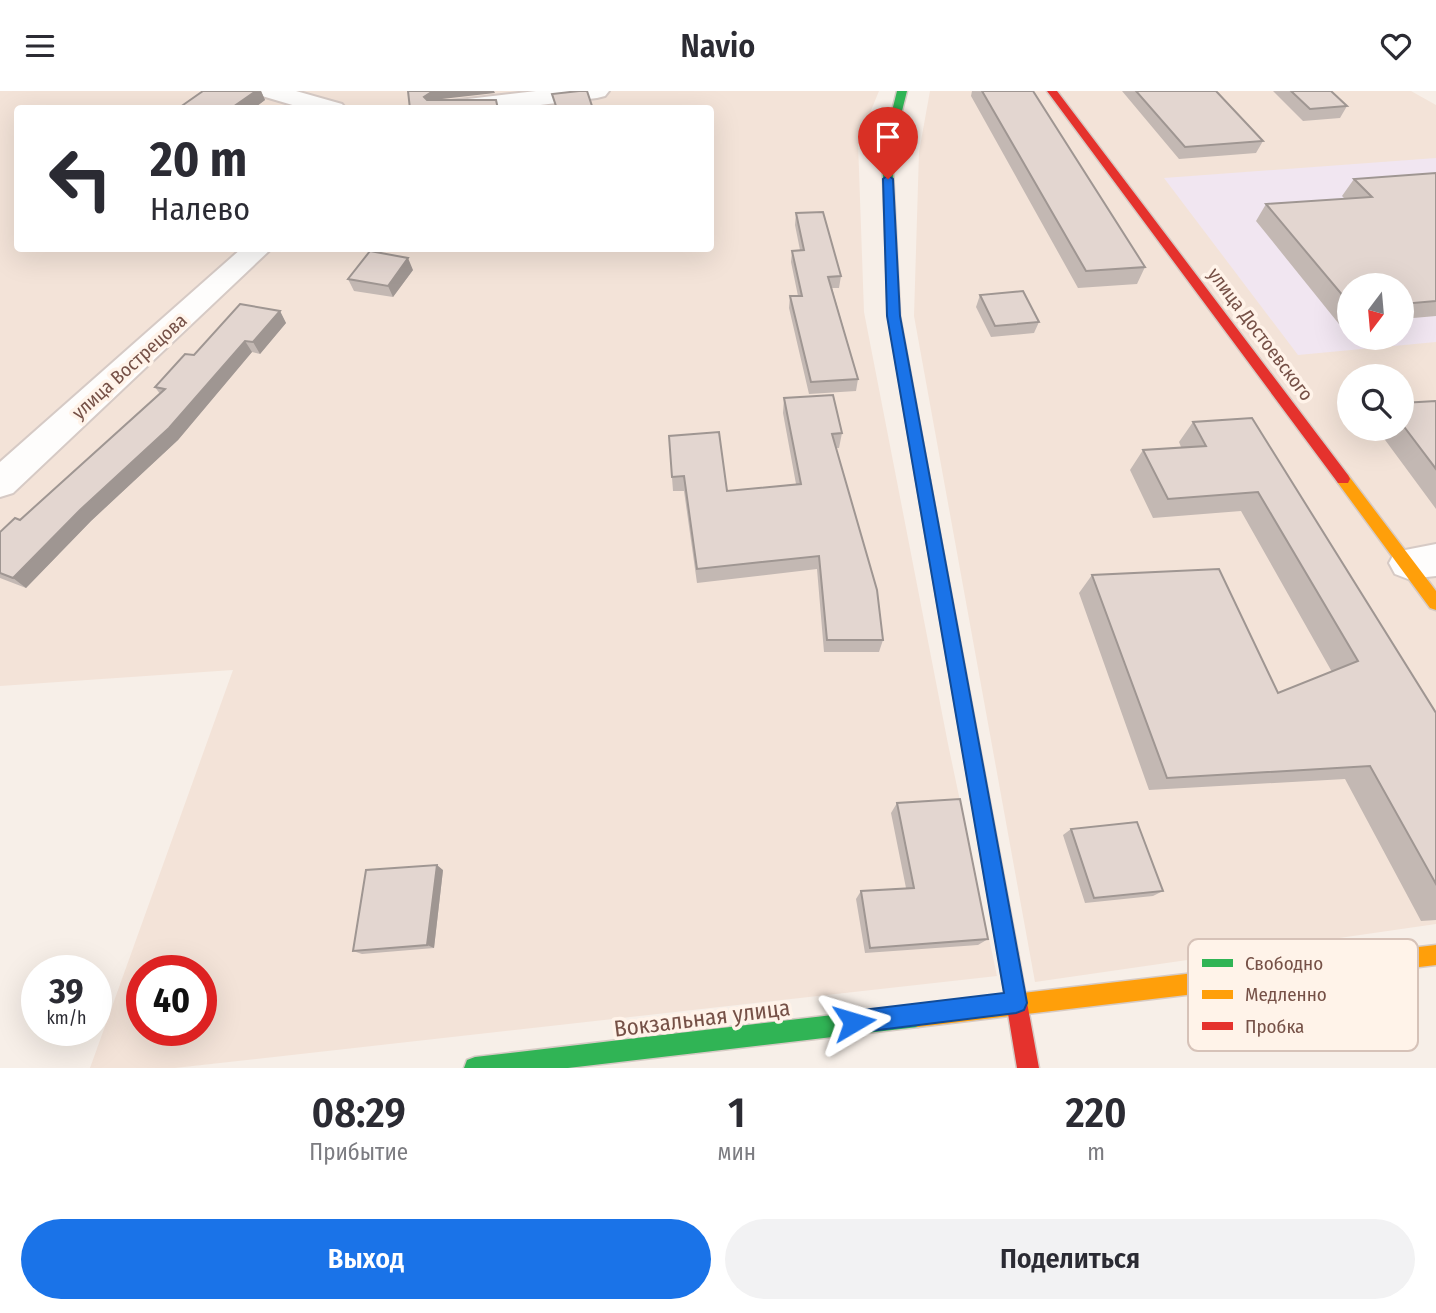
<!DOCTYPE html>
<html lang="ru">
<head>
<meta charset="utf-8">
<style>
  body { margin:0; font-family:"Fira Sans Condensed",sans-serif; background:#f2f2f3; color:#2b2b33; height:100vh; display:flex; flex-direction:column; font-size:26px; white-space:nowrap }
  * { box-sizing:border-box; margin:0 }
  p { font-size:23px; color:#7c7c81 }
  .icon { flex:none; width:38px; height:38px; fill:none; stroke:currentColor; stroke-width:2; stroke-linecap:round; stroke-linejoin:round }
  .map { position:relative; height:977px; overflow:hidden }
  .panel { display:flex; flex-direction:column; background:#fff; flex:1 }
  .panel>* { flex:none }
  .hud { position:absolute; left:14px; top:14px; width:700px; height:147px; border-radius:7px; box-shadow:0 7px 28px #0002; background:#fff; color:#2b2b33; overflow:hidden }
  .needle { width:46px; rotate:196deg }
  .tools { position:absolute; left:1337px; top:182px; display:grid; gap:14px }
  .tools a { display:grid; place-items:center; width:77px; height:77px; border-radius:50%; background:#fff; box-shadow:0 7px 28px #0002; font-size:35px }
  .speed { position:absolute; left:21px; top:864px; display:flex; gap:14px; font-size:35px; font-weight:700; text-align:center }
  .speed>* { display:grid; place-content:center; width:91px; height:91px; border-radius:50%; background:#fff; box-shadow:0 7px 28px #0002; line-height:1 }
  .speed small { font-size:18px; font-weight:400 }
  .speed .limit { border:10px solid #d22; background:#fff; color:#111 }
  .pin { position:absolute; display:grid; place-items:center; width:60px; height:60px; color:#fff; margin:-72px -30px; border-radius:50% 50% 50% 0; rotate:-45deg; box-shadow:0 0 7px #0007 }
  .pin .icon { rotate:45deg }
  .me { position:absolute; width:77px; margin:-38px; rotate:83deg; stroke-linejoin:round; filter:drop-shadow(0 0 5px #0008) }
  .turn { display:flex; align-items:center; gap:24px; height:147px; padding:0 21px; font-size:32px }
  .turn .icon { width:91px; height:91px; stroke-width:2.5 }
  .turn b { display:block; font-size:49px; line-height:60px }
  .eta { display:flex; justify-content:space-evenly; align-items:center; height:119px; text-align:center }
  .eta b { font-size:42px; font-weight:600; line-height:49px }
  .action { display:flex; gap:14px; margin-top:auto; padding:14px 21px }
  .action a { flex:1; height:80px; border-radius:42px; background:#1a73e8; color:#fff; font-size:28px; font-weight:600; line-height:80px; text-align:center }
  .action a+a { background:#f2f2f3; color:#2b2b33 }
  header { display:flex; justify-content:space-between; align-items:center; height:91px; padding:0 21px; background:#fff; font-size:32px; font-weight:600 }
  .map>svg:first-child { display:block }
</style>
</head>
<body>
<header><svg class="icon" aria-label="menu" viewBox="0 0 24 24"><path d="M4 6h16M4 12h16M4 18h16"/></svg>Navio<svg class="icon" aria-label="heart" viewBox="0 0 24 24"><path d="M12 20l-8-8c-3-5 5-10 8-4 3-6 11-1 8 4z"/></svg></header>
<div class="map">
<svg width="1436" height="977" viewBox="0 0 1436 977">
  <rect width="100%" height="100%" fill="#f7efe8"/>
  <!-- residential -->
  <path fill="#f3e3d8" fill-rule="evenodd" d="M0,0H879L858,51L864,221L948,653L997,885L175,977H90L233,579L0,595ZM18,18H710V158H18ZM142,880H201V940H142Z
    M930,0H1411L1436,14V833L1035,891L914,225L919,61ZM1349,194H1402V247H1349ZM1349,285H1402V338H1349Z"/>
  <!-- education -->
  <path fill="#f1e6f1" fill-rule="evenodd" d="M1436,67V251L1298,264L1164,87ZM1349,194H1402V247H1349Z"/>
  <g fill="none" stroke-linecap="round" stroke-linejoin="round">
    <!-- street casing -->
    <g stroke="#d6cac5" stroke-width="4">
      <path id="street" d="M258,0H296L342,13L346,18H306L262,5Z
        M536,0H609L605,5L597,7L507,18H430L442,11Z
        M241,158H271L13,402L0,406V371Z
        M1436,453V485L1408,488L1395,483L1389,472L1395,461Z"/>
    </g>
    <!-- fast casing -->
    <g stroke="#d6cac4" stroke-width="3">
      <path id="fast" d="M897,0H907L892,60L900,225L930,389L923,395L916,389L888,225L882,60Z
        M918,914L926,917L929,925L926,933L918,936L568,977H464L467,969L475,966Z"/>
    </g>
    <!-- slow casing -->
    <g stroke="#d6cac4" stroke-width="3">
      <path id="slow" d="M1343,382L1348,384L1436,500V519L1430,517L1338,392L1336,388Z
        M923,383L930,389L1018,862L1015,869L1008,872L1001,869L998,862L916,389Z
        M1436,854V874L918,936L910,933L907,925L910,917L918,914Z"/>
    </g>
    <!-- jam casing -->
    <g stroke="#d6cac4" stroke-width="3">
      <path id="jam" d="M1047,0H1057L1348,384L1350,388L1348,392H1338Z
        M1008,852L1015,855L1018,862L1039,977H1017L998,862L1001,855Z"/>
    </g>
    <!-- street -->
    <use href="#street" fill="#fefdfc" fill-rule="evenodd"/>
    <!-- fast -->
    <use href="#fast" fill="#30b455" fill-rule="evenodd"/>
    <!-- slow -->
    <use href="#slow" fill="#ff9f0a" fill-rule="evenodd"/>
    <!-- jam -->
    <use href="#jam" fill="#e5322d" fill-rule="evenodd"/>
  </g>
  <!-- wall -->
  <path fill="#c3b8b3" d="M203,0H261L265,9L253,18H185L183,14Z
    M972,0H1033L1145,176L1137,193L1078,197L971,5Z
    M1122,0H1216L1263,50L1256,62L1179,68Z
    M1273,0H1331L1347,15L1340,27L1303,30Z
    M1436,82V225L1402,228V194H1349V233H1339L1256,130L1266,113L1345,108L1342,105L1354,88Z
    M796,122L841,185L839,197H832L858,288L856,300L809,303L789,217L790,205H798L791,171L792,160L800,159L795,134Z
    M413,179L393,206L354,200L348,188Z
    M980,204L1039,231L1034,242L991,246L976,216Z
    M280,220L286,232L260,263L252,261L178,349L91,430L26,497L0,487V441L20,429L160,303L155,296Z
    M784,307L842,342L839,357H836L883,549L879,561H824L817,478L697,492L684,400H673L669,345L727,400L796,393L783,322Z
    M1436,310V418L1377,338H1402V312Z
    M1252,327L1436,622V829L1421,830L1345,688L1149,699L1079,502L1092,484L1278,602L1332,581L1241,420L1153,427L1130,379L1143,359L1181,356L1179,351L1193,331Z
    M897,712L988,848L978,854L865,862L856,808L861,800L906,797L891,722Z
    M1071,738L1163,800L1153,805L1085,812L1063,744Z
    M443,779L434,857L362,863L353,860Z"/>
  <!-- shaded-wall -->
  <path fill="#9f9692" d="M256,0H261L265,9L253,18H230Z
    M433,0H494L495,2L442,8L428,18L424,6Z
    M408,167L413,179L393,206L388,195Z
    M280,220L286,232L260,263L253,251Z
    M245,250L252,261L178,349L91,430L26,497L13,487Z
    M437,774L443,779L434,857L427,854Z"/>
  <!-- building -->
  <path fill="#e3d6d0" stroke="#9f9692" stroke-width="2" d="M203,0H256L230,18H197L183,14Z
    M408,0H433L424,6L427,9H496L498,18H410Z
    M579,0H587L593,18H557L552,3Z
    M982,0H1033L1145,176L1086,180Z
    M1136,0H1216L1263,50L1185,56Z
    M1291,0H1331L1347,15L1310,18Z
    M1436,82V210L1402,213V194H1349V212L1266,113L1372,106L1354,88Z
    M823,121L841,185L828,186L858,288L811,291L790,205H802L792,160L804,159L796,122Z
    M370,160L408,167L388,195L348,188Z
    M1023,200L1039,231L995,235L980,204Z
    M240,213L280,220L253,251L245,250L169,337L80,419L13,487L0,482V441L15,427L20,429L165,298L155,296L185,263L194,264Z
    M833,304L842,342L832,343L877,499L883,549H827L819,465L697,478L684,385L672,386L669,345L719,341L727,400L801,393L784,307Z
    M1436,310V378L1402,333V312Z
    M1252,327L1436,622V793L1370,675L1167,687L1092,484L1219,478L1278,602L1358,570L1258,401L1168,408L1143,359L1206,355L1193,331Z
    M960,708L988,848L870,857L861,800L914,797L897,712Z
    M1137,731L1163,800L1094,807L1071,738Z
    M437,774L427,854L353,860L366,779Z"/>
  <!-- route -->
  <path fill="#1a73e8" stroke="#114b97" stroke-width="2" d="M888,84L893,88L900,225L1027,912L1024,919L1016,922L854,942L846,939L843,931L846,924L854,920L1004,902L887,225L883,88Z"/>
  <g text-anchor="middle" stroke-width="7" stroke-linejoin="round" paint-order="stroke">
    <!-- street labels -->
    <g font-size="19" fill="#765147" stroke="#fff3e9">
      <text transform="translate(1261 243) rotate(53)" y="7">улица Достоевского</text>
      <text transform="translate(129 275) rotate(-42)" y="7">улица Вострецова</text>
    </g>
    <!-- near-street labels -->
    <g font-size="23" fill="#765147" stroke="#fff3e9">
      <text transform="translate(702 927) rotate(-7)" y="8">Вокзальная улица</text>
    </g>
  </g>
  <!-- legend -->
  <rect x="1188" y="848" width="230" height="112" rx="10" fill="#fff3e9" stroke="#d6c2b8" stroke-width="2"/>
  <rect x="1202" y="868" width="31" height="8" fill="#30b455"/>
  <rect x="1202" y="899" width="31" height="9" fill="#ff9f0a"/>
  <rect x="1202" y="931" width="31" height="8" fill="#e5322d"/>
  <g font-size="19" fill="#765147">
    <text x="1245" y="879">Свободно</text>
    <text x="1245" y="910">Медленно</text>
    <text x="1245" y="942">Пробка</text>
  </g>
</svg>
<div class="tools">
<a><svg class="needle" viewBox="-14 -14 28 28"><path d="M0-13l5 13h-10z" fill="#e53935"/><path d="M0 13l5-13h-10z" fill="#7c7c81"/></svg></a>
<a><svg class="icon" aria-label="search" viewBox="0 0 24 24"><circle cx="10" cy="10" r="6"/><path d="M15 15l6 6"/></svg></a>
</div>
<div class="speed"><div>39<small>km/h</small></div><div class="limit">40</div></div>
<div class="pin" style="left:888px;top:88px;background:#d93025"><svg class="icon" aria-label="arrive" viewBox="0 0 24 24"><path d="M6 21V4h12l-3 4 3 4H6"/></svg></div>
<svg class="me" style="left:854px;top:931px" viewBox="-20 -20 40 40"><path d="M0-17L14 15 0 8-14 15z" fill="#1a73e8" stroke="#fff" stroke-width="4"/></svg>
<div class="hud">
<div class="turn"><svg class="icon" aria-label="left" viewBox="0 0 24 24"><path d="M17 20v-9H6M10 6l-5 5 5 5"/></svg><div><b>20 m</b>Налево</div></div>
</div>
</div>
<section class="panel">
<div class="eta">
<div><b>08:29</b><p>Прибытие</p></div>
<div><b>1</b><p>мин</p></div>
<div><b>220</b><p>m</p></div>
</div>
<div class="action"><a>Выход</a><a>Поделиться</a></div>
</section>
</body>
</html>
